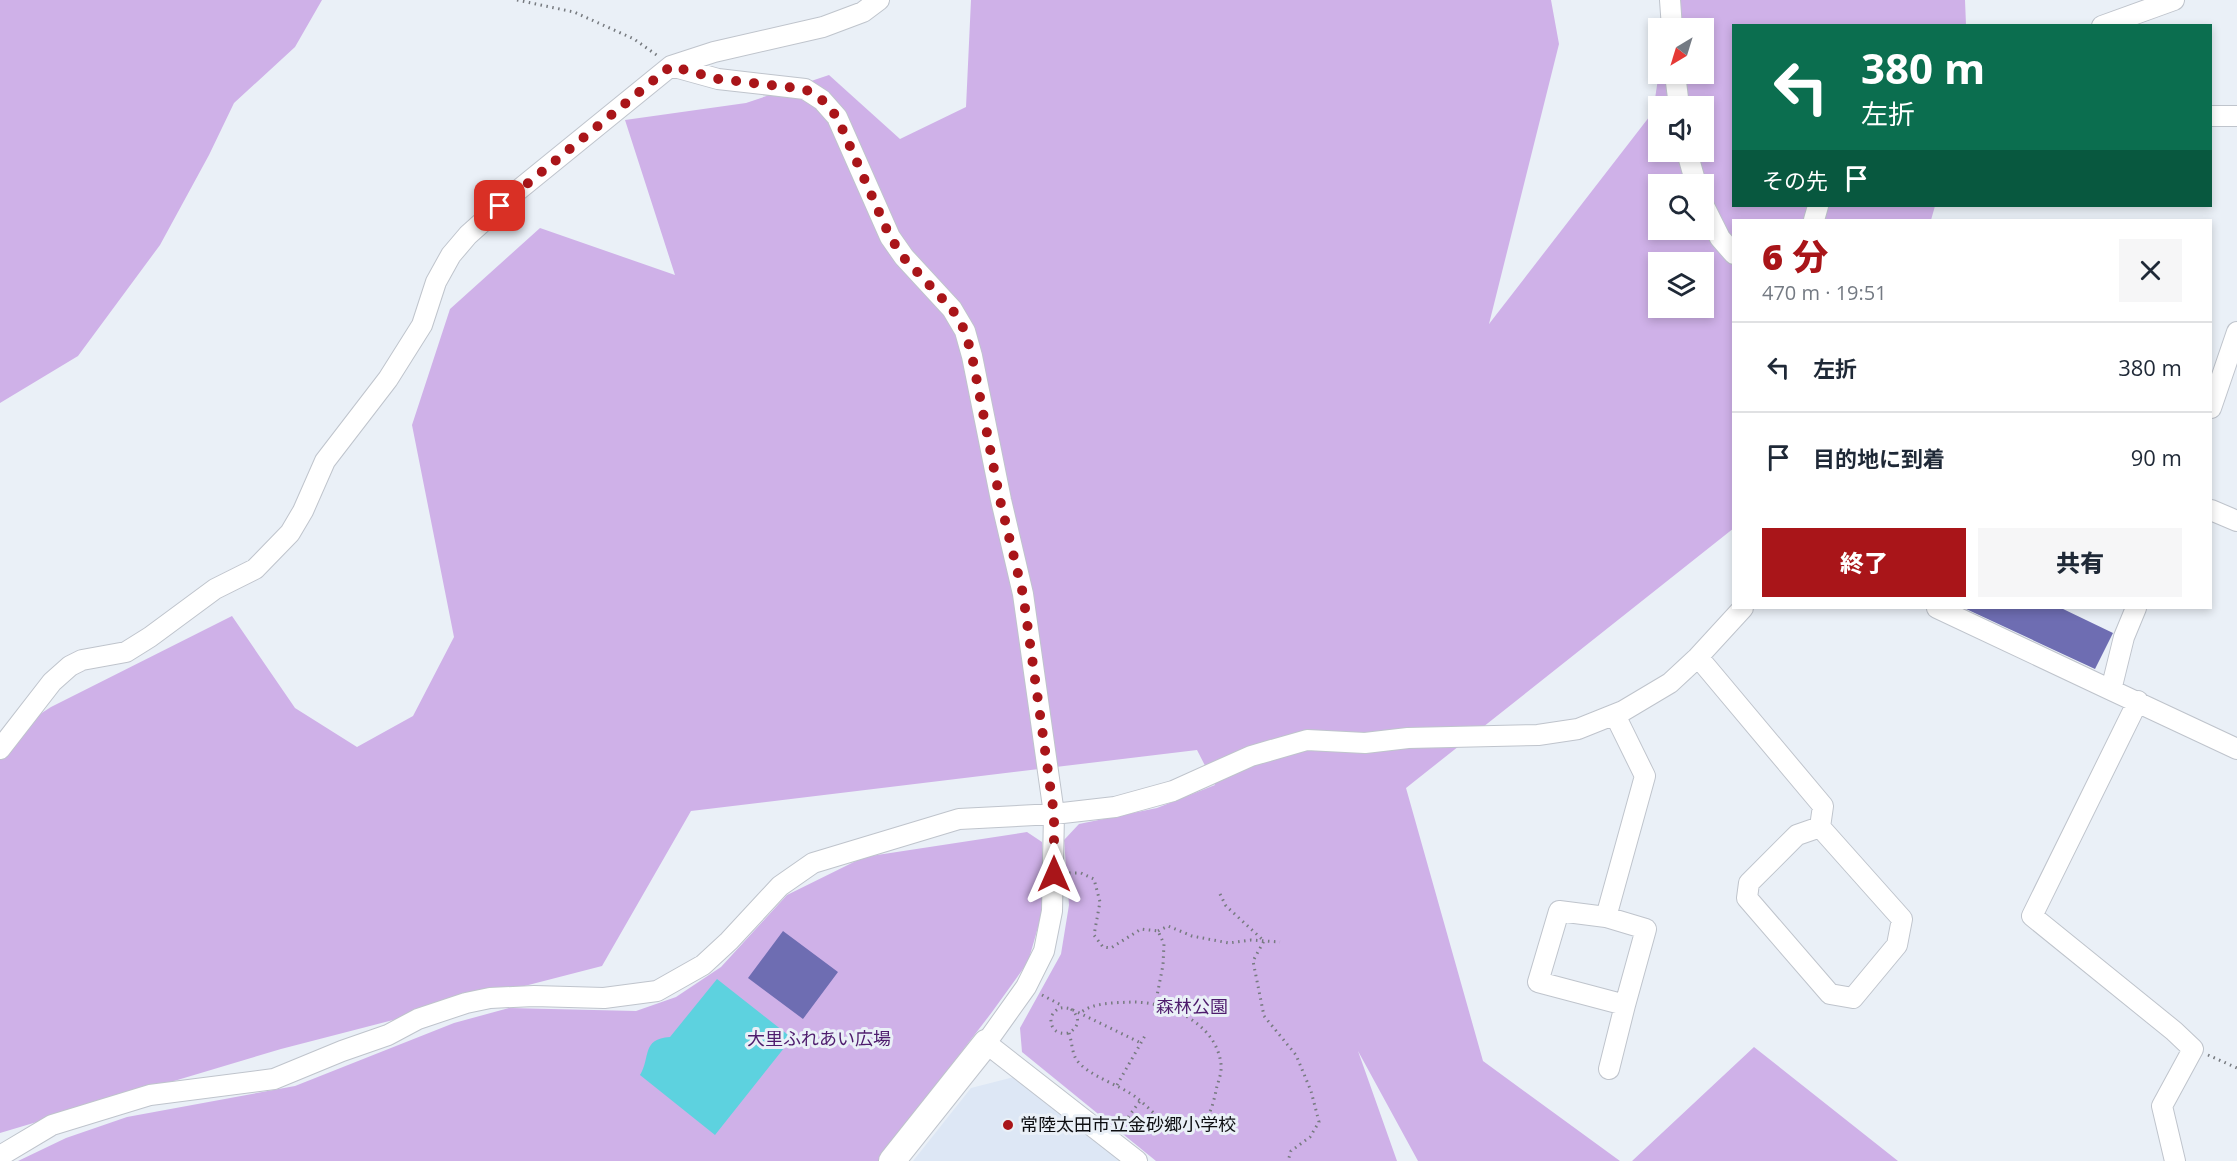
<!DOCTYPE html>
<html lang="ja">
<head>
<meta charset="utf-8">
<style>
  body { margin:0; font-family:"Open Sans","Noto Sans JP",sans-serif; background:#f6f6f7; color:#1f2937; height:100vh; display:flex; flex-direction:column; font-size:22px; white-space:nowrap }
  * { box-sizing:border-box; margin:0 }
  p { font-size:20px; color:#747a83 }
  .icon { flex:none; width:33px; height:33px; fill:none; stroke:currentColor; stroke-width:2; stroke-linecap:round; stroke-linejoin:round }
  .map { position:relative; flex:1; overflow:hidden }
  .sheet { position:absolute; left:1732px; top:219px; width:480px; height:390px; display:flex; flex-direction:column; background:#fff; border-radius:0px; box-shadow:0 3px 9px #0003 }
  .sheet>* { flex:none }
  .guide { position:absolute; left:1732px; top:24px; width:480px; height:183px; border-radius:0px; box-shadow:0 3px 9px #0003; background:#0b6e4f; color:#fff; overflow:hidden }
  .needle { width:39px; rotate:218deg }
  .tools { position:absolute; left:1648px; top:18px; display:grid; gap:12px }
  .tools a { display:grid; place-items:center; width:66px; height:66px; border-radius:0px; background:#fff; box-shadow:0 3px 9px #0003; font-size:30px }
  .pin { position:absolute; display:grid; place-items:center; width:51px; height:51px; color:#fff; margin:-26px; border-radius:12px; box-shadow:0 3px 9px #0006 }
  .me { position:absolute; width:66px; margin:-33px; rotate:0deg; stroke-linejoin:round; filter:drop-shadow(0 0 4px #0008) }
  .turn { display:flex; align-items:center; gap:21px; height:126px; padding:0 30px; font-size:27px }
  .turn .icon { width:78px; height:78px; stroke-width:2.5 }
  .turn b { display:block; font-size:42px; line-height:51px }
  .then { display:flex; align-items:center; height:57px; padding:0 30px; background:#0003; gap:12px; font-size:22px }
  .round { display:grid; place-items:center; flex:none; width:63px; height:63px; border-radius:0px; background:#f6f6f7 }
  .summary { display:flex; align-items:center; justify-content:space-between; height:102px; padding:0 30px }
  h1 { font-size:36px; font-weight:800; line-height:45px; color:#a91519 }
  .button { display:flex; gap:12px; margin-top:auto; padding:12px 30px }
  .button a { flex:1; height:69px; border-radius:0px; background:#a91519; color:#fff; font-size:24px; font-weight:800; line-height:69px; text-align:center }
  .button a+a { background:#f6f6f7; color:#1f2937 }
  ul { padding:0; list-style:none }
  li { display:flex; align-items:center; gap:18px; height:90px; padding:0 30px; border-top:2px solid #e0e1e3 }
  li div { flex:1 }
  li b { display:block; font-size:22px }
  li em { font-style:normal }
  .map>svg:first-child { display:block }
</style>
</head>
<body>
<div class="map">
<svg width="2237" height="1161" viewBox="0 0 2237 1161">
  <rect width="100%" height="100%" fill="#eaf0f7"/>
  <!-- built -->
  <path fill="#dde7f5" d="M1014,1077L1121,1161H913L971,1088Z"/>
  <!-- green -->
  <path fill="#cfb1e8" fill-rule="evenodd" d="M0,0H322L295,47L234,103L209,155L160,245L78,356L0,403Z
    M971,0H1551L1559,44L1489,324L1653,112L1659,72L1704,74V28H1666L1670,0H1965L1966,25L1734,26V206H1935L1931,220H1734V528L1406,788L1483,1061L1620,1161H1418L1358,1051L1397,1161H1156L1022,1052L1020,1028L1061,954L1069,905L1064,840L1079,824L1157,808L1215,785L1197,750L691,811L602,966L281,1049L0,1133V740L51,707L232,616L295,708L357,747L413,716L454,637L412,425L450,309L540,228L675,275L625,120L746,103L829,75L900,139L966,107ZM1659,106H1704V152H1659ZM1659,184H1704V230H1659ZM1659,262H1704V308H1659Z
    M1027,832L1042,842L1045,903L1028,962L992,1012L878,1161H18L66,1138L127,1117L295,1086L454,1023L509,1008L636,1011L676,997L721,967L787,895L864,857Z
    M1754,1047L1898,1161H1632Z"/>
  <!-- water -->
  <path fill="#5dd2df" d="M717,979L792,1038L715,1135L640,1075C651,1057 641,1039 670,1037Z"/>
  <!-- building -->
  <path fill="#6e6db2" d="M1964,608H2061L2113,633L2095,669Z
    M783,931L838,972L803,1019L748,978Z"/>
  <g fill="none" stroke-linecap="round" stroke-linejoin="round">
    <!-- minor casing -->
    <g stroke="#bfc4cc" stroke-width="22">
      <path id="minor" d="M1670,0L1672,28
        M2102,26L2174,0
        M671,66L718,79L805,89L822,100L837,117L890,237L904,257L952,309L965,331L972,356L1001,500L1023,594L1054,814L1052,911L1044,951L1026,987L986,1043L1137,1161
        M1675,74L1679,106
        M2211,116H2237
        M1687,152L1696,184
        M1704,206L1720,238L1734,254
        M1814,220L1818,206
        M2211,408L2237,332
        M2211,510L2237,521
        M1937,608L2111,690
        M2136,608L2124,637L2111,690L2237,749
        M1698,657L1823,806L1820,827L1902,919L1897,945L1853,998L1830,994L1747,898L1749,883L1797,835L1820,827
        M2138,701L2032,916L2174,1031L2193,1049L2162,1106L2175,1161
        M0,749L52,682L70,666L82,660L126,652L150,637L215,589L255,569L290,533L303,511L325,461L388,379L422,325L436,282L451,255L468,235L516,192L671,66L714,52L823,27L863,12L879,0
        M1606,917L1559,911L1538,982L1625,1005L1646,929L1606,917L1645,776L1615,715
        M1609,1069L1625,1005
        M0,1156L52,1125L150,1095L274,1079L342,1051L388,1035L418,1019L466,1003L490,998L534,996L604,998L657,991L703,965L729,941L780,886L813,863L959,819L1054,814L1115,807L1173,791L1251,756L1307,740L1365,743L1408,738L1538,735L1578,729L1623,711L1670,683L1698,657L1743,608"/>
    </g>
    <!-- tertiary casing -->
    <g stroke="#bfc4cc" stroke-width="28">
      <path id="tertiary" d="M892,1161L986,1043"/>
    </g>
    <!-- path -->
    <path stroke="#767a7f" stroke-width="3" stroke-dasharray="1.5 4.5" stroke-linecap="butt" d="M517,0L574,12L634,39L658,56
      M1069,873H1081L1094,879L1100,902L1094,935L1103,947L1111,948L1141,929L1158,931L1164,944L1163,965L1155,1006
      M1220,894L1226,906L1264,941L1253,961L1264,1016L1296,1055L1311,1091L1319,1122L1310,1137L1291,1151L1288,1161
      M1158,931L1168,926L1192,936L1229,943L1251,940L1280,942
      M1042,995L1063,1006
      M1071,1009C1080,1017 1080,1026 1069,1033C1057,1035 1050,1029 1051,1017C1056,1008 1061,1006 1071,1009L1141,1043
      M1069,1033C1072,1042 1072,1052 1076,1059C1087,1076 1121,1085 1137,1098C1150,1108 1165,1127 1181,1129C1208,1134 1213,1105 1217,1086C1219,1080 1222,1071 1221,1064C1216,1023 1169,1002 1132,1002C1114,1003 1094,1002 1080,1013
      M2208,1055L2237,1068
      M1117,1085L1146,1034
      M1121,1127L1140,1101"/>
    <!-- minor -->
    <use href="#minor" stroke="#fff" stroke-width="20"/>
    <!-- tertiary -->
    <use href="#tertiary" stroke="#fff" stroke-width="26"/>
  </g>
  <g fill="none" stroke-linecap="round" stroke-linejoin="round">
    <!-- route -->
    <path stroke="#a91519" stroke-width="10" stroke-dasharray="0 18" d="M500,206L671,66L718,79L805,89L822,100L837,117L890,237L904,258L952,309L965,331L972,356L1000,500L1023,594L1054,814V874"/>
  </g>
  <!-- markers -->
  <circle fill="#a91519" stroke="#eaf0f7" stroke-width="2" cx="1008" cy="1125" r="6"/>
  <g text-anchor="middle" stroke-width="6" stroke-linejoin="round" paint-order="stroke">
    <!-- park labels -->
    <g font-size="18" fill="#4e1c6d" stroke="#eaf0f7">
      <text x="1192" y="1013">森林公園</text>
      <text x="819" y="1045">大里ふれあい広場</text>
    </g>
    <!-- poi labels -->
    <g font-size="18" fill="#0d0e11" stroke="#eaf0f7" text-anchor="start">
      <text x="1020" y="1131">常陸太田市立金砂郷小学校</text>
    </g>
  </g>
</svg>
<div class="tools">
<a><svg class="needle" viewBox="-14 -14 28 28"><path d="M0-13l5 13h-10z" fill="#e53935"/><path d="M0 13l5-13h-10z" fill="#747a83"/></svg></a>
<a><svg class="icon" aria-label="sound" viewBox="0 0 24 24"><path d="M4 9h4l5-4v14l-5-4H4zM17 9q2 3 0 6"/></svg></a>
<a><svg class="icon" aria-label="search" viewBox="0 0 24 24"><circle cx="10" cy="10" r="6"/><path d="M15 15l6 6"/></svg></a>
<a><svg class="icon" aria-label="layers" viewBox="0 0 24 24"><path d="M12 4l9 5-9 5-9-5zM3 14l9 5 9-5"/></svg></a>
</div>
<div class="pin" style="left:500px;top:206px;background:#d93025"><svg class="icon" aria-label="arrive" viewBox="0 0 24 24"><path d="M6 21V4h12l-3 4 3 4H6"/></svg></div>
<svg class="me" style="left:1054px;top:874px" viewBox="-20 -20 40 40"><path d="M0-17L14 15 0 8-14 15z" fill="#a91519" stroke="#fff" stroke-width="4"/></svg>
<div class="guide">
<div class="turn"><svg class="icon" aria-label="left" viewBox="0 0 24 24"><path d="M17 20v-9H6M10 6l-5 5 5 5"/></svg><div><b>380 m</b>左折</div></div>
<div class="then">その先<svg class="icon" aria-label="arrive" viewBox="0 0 24 24"><path d="M6 21V4h12l-3 4 3 4H6"/></svg></div>
</div>
<section class="sheet">
<div class="summary"><div><h1>6 分</h1><p>470 m · 19:51</p></div><a class="round"><svg class="icon" aria-label="close" viewBox="0 0 24 24"><path d="M6 6l12 12M18 6L6 18"/></svg></a></div>
<ul>
<li><svg class="icon" aria-label="left" viewBox="0 0 24 24"><path d="M17 20v-9H6M10 6l-5 5 5 5"/></svg><div><b>左折</b></div><em>380 m</em></li>
<li><svg class="icon" aria-label="arrive" viewBox="0 0 24 24"><path d="M6 21V4h12l-3 4 3 4H6"/></svg><div><b>目的地に到着</b></div><em>90 m</em></li>
</ul>
<div class="button"><a>終了</a><a>共有</a></div>
</section>
</div>
</body>
</html>
